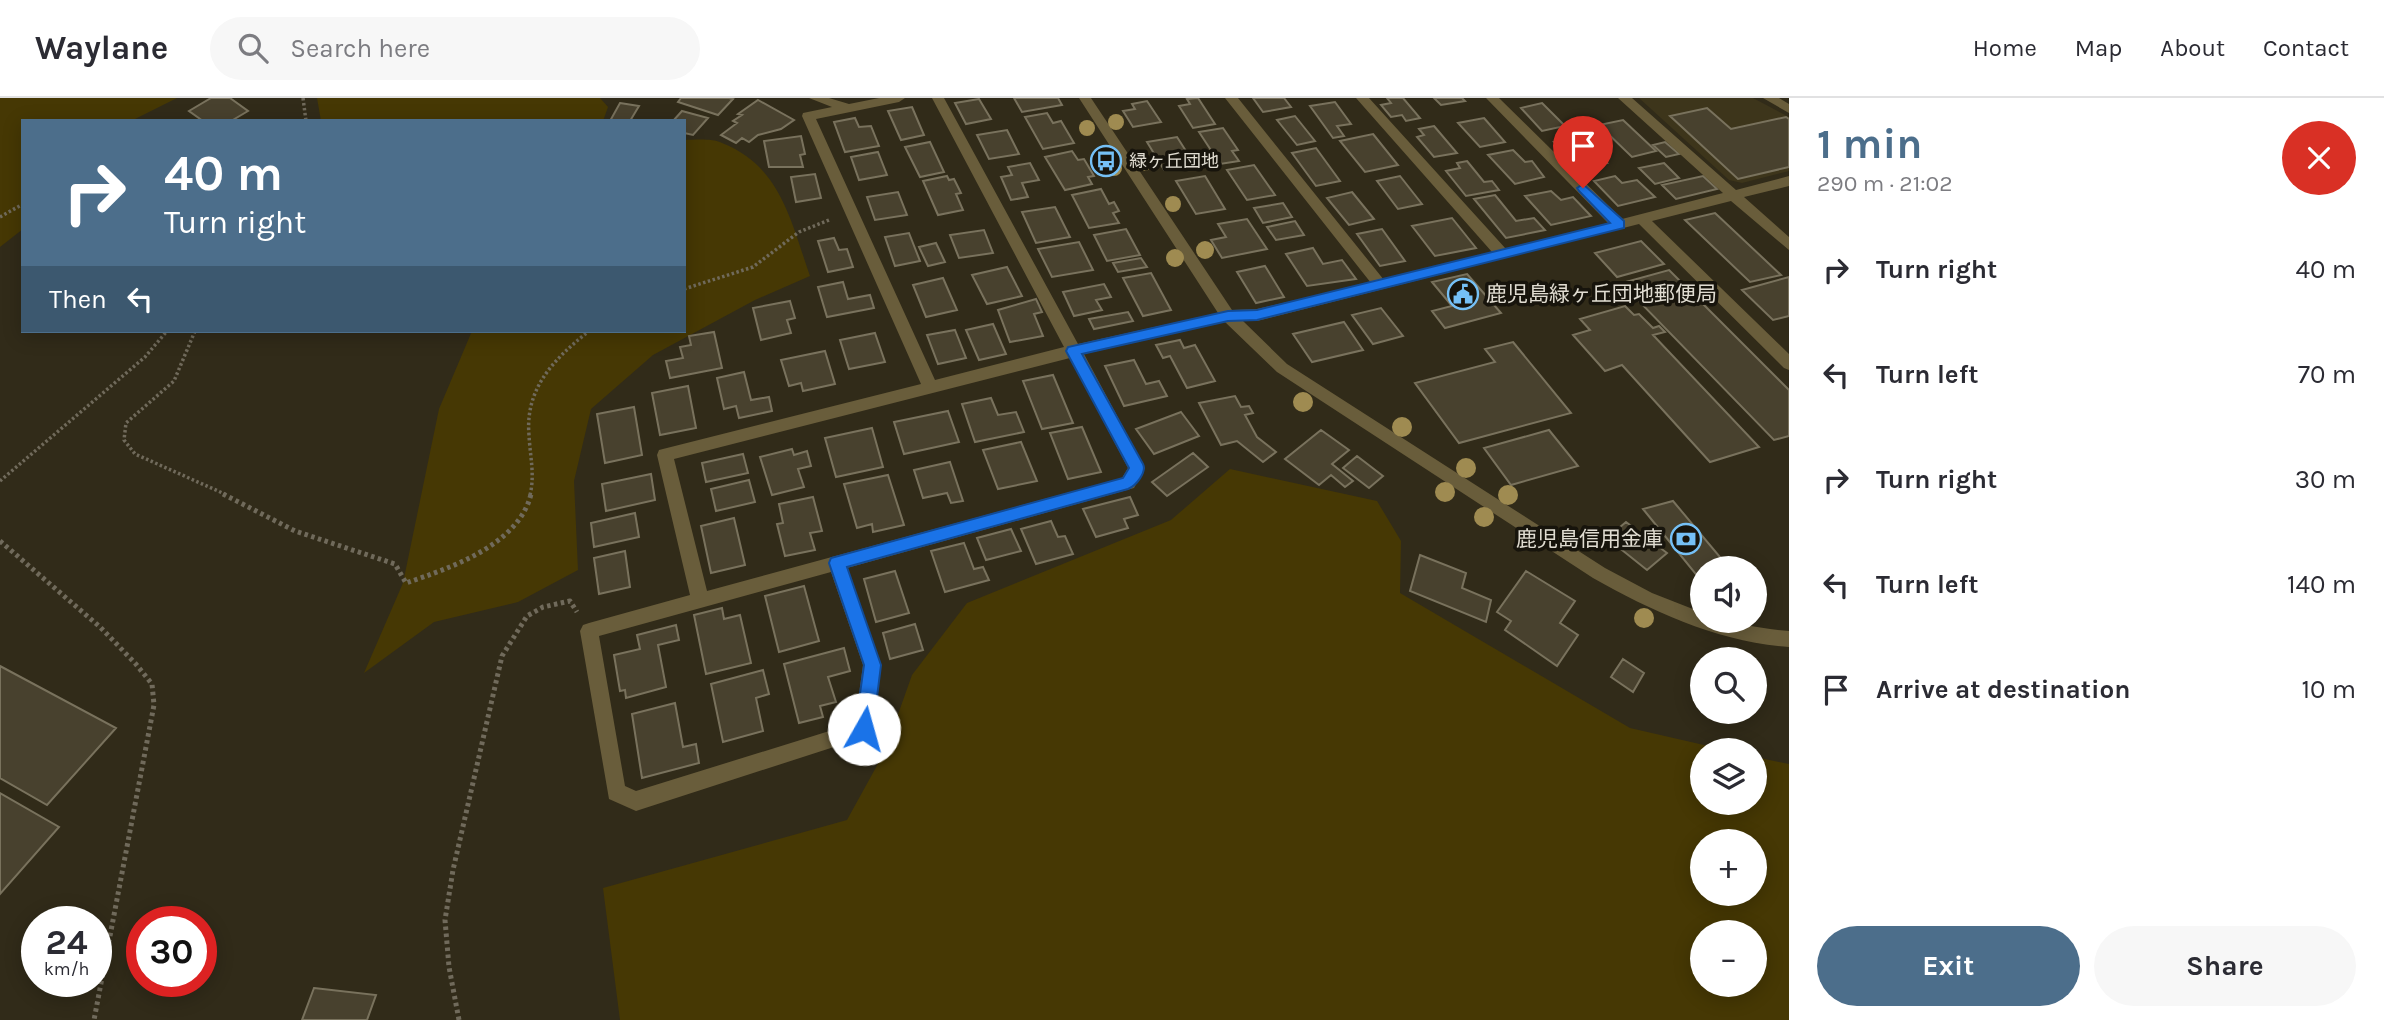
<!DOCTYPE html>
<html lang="en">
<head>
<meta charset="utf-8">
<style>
  body { margin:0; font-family:Karla,"Noto Sans JP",sans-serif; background:#f7f7f7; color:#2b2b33; height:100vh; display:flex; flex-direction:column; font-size:26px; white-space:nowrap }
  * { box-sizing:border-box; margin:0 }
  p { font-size:23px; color:#7c7c81 }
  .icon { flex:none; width:38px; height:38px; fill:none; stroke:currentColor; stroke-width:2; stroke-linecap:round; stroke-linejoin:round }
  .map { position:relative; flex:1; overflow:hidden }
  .drawer { display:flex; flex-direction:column; background:#fff; width:595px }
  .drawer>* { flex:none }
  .hud { position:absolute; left:21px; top:21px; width:665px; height:214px; border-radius:0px; box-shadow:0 4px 18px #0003; background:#4c6e8b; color:#fff; overflow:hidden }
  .tools { position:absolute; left:1690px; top:458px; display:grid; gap:14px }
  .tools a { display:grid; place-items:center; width:77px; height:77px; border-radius:50%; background:#fff; box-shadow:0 4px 18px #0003; font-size:35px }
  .speed { position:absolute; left:21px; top:808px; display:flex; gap:14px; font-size:35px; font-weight:700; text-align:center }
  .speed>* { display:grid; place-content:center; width:91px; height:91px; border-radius:50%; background:#fff; box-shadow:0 4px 18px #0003; line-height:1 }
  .speed small { font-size:18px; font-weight:400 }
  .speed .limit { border:10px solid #d22; background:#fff; color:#111 }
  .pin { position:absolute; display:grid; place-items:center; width:60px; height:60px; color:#fff; margin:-72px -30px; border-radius:50% 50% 50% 0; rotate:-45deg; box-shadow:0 0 7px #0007 }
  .pin .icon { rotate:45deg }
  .me { position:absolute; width:77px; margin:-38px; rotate:7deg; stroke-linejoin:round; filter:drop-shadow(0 0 5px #0008) }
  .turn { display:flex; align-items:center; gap:24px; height:147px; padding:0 28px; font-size:32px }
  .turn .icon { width:91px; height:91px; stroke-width:2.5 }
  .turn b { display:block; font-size:49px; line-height:60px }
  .then { display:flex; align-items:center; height:66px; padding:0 28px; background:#0003; gap:14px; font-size:26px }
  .round { display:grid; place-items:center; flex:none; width:74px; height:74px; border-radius:37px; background:#f7f7f7 }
  .overview { display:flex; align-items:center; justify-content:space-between; height:119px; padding:0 28px }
  h1 { font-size:42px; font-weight:700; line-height:52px; color:#4c6e8b }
  .action { display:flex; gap:14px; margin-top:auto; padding:14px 28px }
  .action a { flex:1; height:80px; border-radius:42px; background:#4c6e8b; color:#fff; font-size:28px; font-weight:700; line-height:80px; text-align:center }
  .action a+a { background:#f7f7f7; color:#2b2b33 }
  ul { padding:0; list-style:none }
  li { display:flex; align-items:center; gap:21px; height:105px; padding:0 28px }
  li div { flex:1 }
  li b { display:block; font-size:26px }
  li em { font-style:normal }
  header { display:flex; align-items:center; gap:42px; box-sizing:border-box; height:98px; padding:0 35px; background:#fff; border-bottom:2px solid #e1e1e2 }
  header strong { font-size:33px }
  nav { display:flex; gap:38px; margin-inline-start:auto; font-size:24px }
  .search { width:490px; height:63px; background:#f7f7f7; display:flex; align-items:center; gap:18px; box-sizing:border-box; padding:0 24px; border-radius:38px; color:#7c7c81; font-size:26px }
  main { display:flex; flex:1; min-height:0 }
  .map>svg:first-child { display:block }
</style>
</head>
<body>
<header>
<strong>Waylane</strong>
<div class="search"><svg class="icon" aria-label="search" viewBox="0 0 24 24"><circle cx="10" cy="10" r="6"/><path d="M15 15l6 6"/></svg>Search here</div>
<nav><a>Home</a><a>Map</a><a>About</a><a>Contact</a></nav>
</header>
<main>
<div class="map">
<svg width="1789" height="922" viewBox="0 0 1789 922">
  <rect width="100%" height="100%" fill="#312b19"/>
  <!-- built -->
  <path fill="#3d351b" d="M1639,0H1753L1789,19V73L1742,85L1729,82Z"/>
  <!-- green -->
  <path fill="#463804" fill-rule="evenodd" d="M0,0H177L131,23H23V131L0,149Z
    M317,0H600L608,9L603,23H321Z
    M684,42C695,42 712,40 722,45C781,68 791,124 810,178L755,202L653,257L591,311L574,383L578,472L518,504L434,524L364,575L403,485L439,311L472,233H684Z
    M1230,371L1377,403L1401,443L1400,495L1630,630L1730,653H1703V705H1755V659L1789,666V922H620L603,790L847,722L885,653L912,577L967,505L1171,422ZM1703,744H1755V796H1703ZM1703,835H1755V887H1703Z"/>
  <!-- building -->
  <path fill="#48412e" stroke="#79725d" stroke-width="2" d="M211,0H230L248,13L231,23H203L189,13Z
    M681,0H729L733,1L718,17L678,4Z
    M1014,0H1058L1062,7L1022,14Z
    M1198,0L1215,26L1193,30L1179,8L1190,6L1187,1Z
    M1253,0H1284L1291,9L1263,14Z
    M1387,0H1403L1420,20L1406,23L1402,17L1391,19L1381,7L1391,5Z
    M1434,0H1462L1465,3L1441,7Z
    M979,1L991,21L966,26L955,5Z
    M758,2L794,22L781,31L758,37L749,44L742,40L736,45L721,37L737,25L733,23L742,17L738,16Z
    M1147,3L1161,24L1133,29L1123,13L1135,11L1132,6Z
    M1335,4L1351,26L1337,28L1344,38L1333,40L1310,8Z
    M620,5L639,8L630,23H610Z
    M1542,5L1565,28L1542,33L1521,10Z
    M912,9L924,37L901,42L888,13Z
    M1707,10L1731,31L1786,19L1789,21V69L1738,81L1670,18Z
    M682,13L708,20L693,37L684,35V23H673Z
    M1047,15L1053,25L1061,23L1074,45L1043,51L1025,19Z
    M1295,18L1315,43L1297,47L1277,22Z
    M855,20L859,29L871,28L879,48L845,54L834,24Z
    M1484,20L1505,44L1480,49L1458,25Z
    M1623,22L1656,53L1632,59L1599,27Z
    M1434,28L1457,55L1434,59L1417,39L1424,37L1419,31Z
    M1223,30L1238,52L1232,53L1239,63L1220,66L1199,34Z
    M1007,32L1019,56L989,61L977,37Z
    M1373,36L1398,67L1365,74L1340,43Z
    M801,38L805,56L800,57L803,69H769L764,43Z
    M1177,39L1195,67L1164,72L1147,44Z
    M1580,39L1607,65L1580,71L1554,44Z
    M930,44L944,74L920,79L905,49Z
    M1665,44L1679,56L1666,59L1653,47Z
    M1316,50L1340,83L1316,88L1292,55Z
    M1513,52L1525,64L1532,63L1544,79L1515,86L1488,57Z
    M1072,53L1078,62L1084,61L1094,78L1088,79L1092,86L1065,92L1045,59Z
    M878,54L887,77L859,82L851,59Z
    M1467,63L1484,84L1492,83L1499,92L1466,98L1446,73L1460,70L1457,65Z
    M1030,65L1039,82L1022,85L1028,99L1011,102L1001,79L1012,77L1008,69Z
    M1664,65L1679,80L1655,86L1639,70Z
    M1254,67L1275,97L1247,102L1227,72Z
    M815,76L821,100L796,104L791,79Z
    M947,78L949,82L954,81L961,95L956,96L963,112L938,117L923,83Z
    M1205,78L1225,111L1196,116L1176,83Z
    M1400,78L1422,106L1398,111L1377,83Z
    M1615,78L1622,85L1637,82L1655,99L1618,108L1594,83Z
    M1703,78L1717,91L1676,101L1662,87Z
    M1101,91L1109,106L1114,104L1119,113L1113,115L1119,125L1089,130L1072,97Z
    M1551,93L1561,102L1573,99L1591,118L1551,127L1525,98Z
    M898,94L907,117L875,122L867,99Z
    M1352,94L1374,121L1349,127L1327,100Z
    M1495,97L1516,123L1534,120L1545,132L1506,140L1474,101Z
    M1283,105L1292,119L1263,125L1254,110Z
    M1055,109L1070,139L1036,145L1022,114Z
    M1715,115L1781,177L1750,184L1685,122Z
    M1452,120L1476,150L1435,158L1412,128Z
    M1247,121L1267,151L1222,160L1211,142L1226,139L1218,126Z
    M1295,123L1304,137L1276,142L1267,129Z
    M1126,131L1140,157L1107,163L1094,137Z
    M1382,131L1405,163L1380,168L1357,136Z
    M984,132L993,155L959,160L950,137Z
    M909,135L920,163L895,168L885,139Z
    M834,140L839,152L847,151L853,169L828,174L818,143Z
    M1641,143L1664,166L1617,179L1595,155Z
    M1079,144L1093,172L1052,179L1038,151Z
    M936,145L945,164L928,168L919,149Z
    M1313,150L1323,166L1342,162L1356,181L1307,188L1286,156Z
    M1141,160L1147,169L1118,174L1113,165Z
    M1265,168L1284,199L1256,205L1237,174Z
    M1007,169L1022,198L987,206L972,177Z
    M1669,172L1789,292V338L1774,342L1636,200L1612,206L1606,199L1630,193L1622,185Z
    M1151,175L1171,212L1143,218L1123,180Z
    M1467,176L1501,215L1445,230L1432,213L1452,208L1432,184Z
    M1789,179V218L1773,222L1742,192Z
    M943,180L957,212L926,219L913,187Z
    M843,184L848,201L870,197L874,210L827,219L818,189Z
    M1104,186L1111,199L1096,202L1102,212L1074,218L1063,194Z
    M1036,201L1042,214L1034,216L1043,238L1010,244L998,212Z
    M790,203L795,220L787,222L791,235L761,242L753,210Z
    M1625,208L1634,217L1639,216L1653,230L1659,228L1665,234L1653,237L1759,349L1710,364L1622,267L1605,273L1573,237L1590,232L1580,221Z
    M1381,210L1403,238L1373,246L1352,217Z
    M1128,214L1133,223L1094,231L1089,221Z
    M1344,224L1363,252L1312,264L1293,236Z
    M993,226L1006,256L979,262L966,232Z
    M955,232L966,260L938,266L927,237Z
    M714,234L722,270L670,280L666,263L683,260L680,249L691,247L689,238Z
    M875,235L885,264L849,271L840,242Z
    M1180,242L1184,250L1195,247L1215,283L1187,290L1170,258L1163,260L1156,247Z
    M1513,244L1571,315L1459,345L1415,285L1495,264L1485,251Z
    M825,253L835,286L803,293L801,285L789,288L781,262Z
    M1134,262L1146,286L1159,283L1167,298L1124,308L1105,268Z
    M744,274L751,302L769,299L772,313L739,320L736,308L724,311L717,280Z
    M1053,277L1073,325L1042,331L1023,283Z
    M688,288L696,330L660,337L652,295Z
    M1235,298L1241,309L1249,308L1253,315L1245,317L1257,339L1276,354L1263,364L1237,343L1221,347L1199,305Z
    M991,300L998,317L1016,314L1024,334L975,344L962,306Z
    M634,309L642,357L605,365L597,316Z
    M948,313L959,344L904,356L894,324Z
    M1181,314L1199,338L1154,356L1136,331Z
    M1082,329L1101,374L1068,381L1050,335Z
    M872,330L883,369L836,379L825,340Z
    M1321,332L1349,352L1332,366L1353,383L1345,389L1331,377L1319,387L1285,361Z
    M1549,332L1578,368L1511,387L1484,350Z
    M1021,344L1037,383L998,391L983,352Z
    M792,351L794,357L807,353L811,368L798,371L804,389L772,397L760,359Z
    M1193,355L1208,369L1167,398L1152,384Z
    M743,356L748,375L706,384L702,365Z
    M1357,358L1383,378L1369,390L1343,370Z
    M950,364L963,403L951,405L947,395L923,400L914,372Z
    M651,376L655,402L606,413L602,386Z
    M888,377L904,427L873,434L872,426L857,430L844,386Z
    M749,382L755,404L716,413L711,391Z
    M813,399L822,433L810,435L815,452L785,458L777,426L783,425L779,406Z
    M1130,399L1138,417L1124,421L1128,430L1096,439L1083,411Z
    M1673,403L1730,471H1703V485L1643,411Z
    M635,415L639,439L594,449L591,425Z
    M734,420L745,467L711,475L701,428Z
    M1051,423L1058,439L1065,438L1073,456L1036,466L1021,431Z
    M1626,424L1667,455L1647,472L1607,440Z
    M1011,431L1021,453L986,462L977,440Z
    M964,445L974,471L983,469L989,482L945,494L931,453Z
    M625,453L630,489L599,496L594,460Z
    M1420,457L1466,475L1462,490L1491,502L1486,524L1410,493Z
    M895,473L909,515L876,524L864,481Z
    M1526,473L1575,503L1560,525L1578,537L1557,568L1505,532L1511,523L1497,514Z
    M804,488L819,543L779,554L765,498Z
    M722,510L724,521L740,517L751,565L706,576L694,517Z
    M915,526L923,552L890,561L883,535Z
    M676,527L679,542L658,547L666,589L626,600L625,592L620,593L614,557L640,551L637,537Z
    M844,550L850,573L828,579L836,604L820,608L823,619L799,625L784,566Z
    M1623,561L1644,575L1633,594L1611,579Z
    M0,568L116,630L47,707L0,680Z
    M763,572L769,596L756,600L763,633L723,644L711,586Z
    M675,605L683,649L696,646L699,665L642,680L632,616Z
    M0,695L59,729L0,796Z
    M314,890L376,897L367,922H302Z"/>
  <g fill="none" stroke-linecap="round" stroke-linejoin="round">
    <!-- path-far1 -->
    <path stroke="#706a5b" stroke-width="3.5" stroke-dasharray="2.5 2.5" stroke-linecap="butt" d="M303,0L306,23
      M0,119L23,106
      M684,191L753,169L799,134L829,122
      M195,233L174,283L126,325L124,342L135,356L227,397
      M0,383L145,259L167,233
      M530,397C535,377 530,358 529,337C525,290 554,261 589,233"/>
    <!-- path -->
    <path stroke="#706a5b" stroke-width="5" stroke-dasharray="3.5 3.5" stroke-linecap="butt" d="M223,396L295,433L395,466L406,485C450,470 519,447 531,396
      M0,443L100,529L135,565L152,586L154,607L94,922
      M459,922L449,869L445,822L453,772L502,558L527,518L543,509L570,503L577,514"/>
    <!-- minor -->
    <path fill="#695d3b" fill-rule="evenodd" d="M809,0H829L849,6L879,0H905L899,4L816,21L935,282L1064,249L932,0H944L1078,246L1218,215L1079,0H1091L1232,212L1257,211L1371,185L1225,0H1238L1384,182L1492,154L1356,0H1369L1506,151L1608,125L1486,0H1499L1622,121L1723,95L1618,0H1632L1736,92L1789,78V88L1744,99L1789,139V152L1731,103L1652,123L1789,256V272L1784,270L1639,126L1257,223H1243L1287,266L1605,470L1652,495L1703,515V523C1732,523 1759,531 1789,533V549C1719,544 1653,514 1593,480L1277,274L1225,224L1084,256L1145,370L1134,390L847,470L881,567L871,637L636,713L609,701L580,533L583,527L589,525L690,497L657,357L659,352L921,286L802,18L803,15L832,9ZM1070,260L1128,370L1122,380L707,493L674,361ZM831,474L863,567L855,625L636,693L625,688L599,538Z
      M1763,0H1779L1789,6V15Z"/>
  </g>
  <!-- trees -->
  <g fill="#9f8b51">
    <circle cx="1116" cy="24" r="8"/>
    <circle cx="1087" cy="30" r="8"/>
    <circle cx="1144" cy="65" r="8"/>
    <circle cx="1114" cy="70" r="8"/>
    <circle cx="1173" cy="106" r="8"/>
    <circle cx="1205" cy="152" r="9"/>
    <circle cx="1175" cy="160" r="9"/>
    <circle cx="1303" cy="304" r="10"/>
    <circle cx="1402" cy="329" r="10"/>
    <circle cx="1466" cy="370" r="10"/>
    <circle cx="1445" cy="394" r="10"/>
    <circle cx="1508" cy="397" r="10"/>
    <circle cx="1484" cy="419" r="10"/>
    <circle cx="1644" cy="520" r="10"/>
  </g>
  <!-- route -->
  <path fill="#1a73e8" stroke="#114b97" stroke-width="2" d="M1583,86L1624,123V130L1257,222L1228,223L1082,256L1143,366C1147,374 1136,388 1128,391L847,469L881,567L873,631L870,637L864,639L858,637L855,631L864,567L829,465L831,460L1123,380L1129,370L1066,253L1068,249L1228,213L1257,212L1610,125L1579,93L1577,90Z"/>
  <!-- icons -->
  <defs>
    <g id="bus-ring" transform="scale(1.575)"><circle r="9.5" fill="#17140c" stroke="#75c0f6" stroke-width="1.5"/><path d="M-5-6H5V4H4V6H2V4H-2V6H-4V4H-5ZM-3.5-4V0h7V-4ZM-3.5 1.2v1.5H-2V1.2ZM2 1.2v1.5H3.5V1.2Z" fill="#75c0f6"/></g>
    <g id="civic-ring" transform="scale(1.575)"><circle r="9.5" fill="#17140c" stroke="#75c0f6" stroke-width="1.5"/><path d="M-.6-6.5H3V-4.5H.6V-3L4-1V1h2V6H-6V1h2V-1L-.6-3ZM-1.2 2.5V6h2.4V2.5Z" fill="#75c0f6"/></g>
    <g id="bank-ring" transform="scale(1.575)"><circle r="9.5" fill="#17140c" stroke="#75c0f6" stroke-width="1.5"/><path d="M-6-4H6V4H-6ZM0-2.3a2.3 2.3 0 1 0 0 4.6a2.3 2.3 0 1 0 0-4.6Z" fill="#75c0f6"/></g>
  </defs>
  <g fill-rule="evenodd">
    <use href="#bus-ring" x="1106" y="63"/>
    <use href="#civic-ring" x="1463" y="196"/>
    <use href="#bank-ring" x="1686" y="441"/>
  </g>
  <g text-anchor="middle" stroke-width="7" stroke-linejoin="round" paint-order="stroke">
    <!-- far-poi labels -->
    <g font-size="18" fill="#e0dcd1" stroke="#17140c" text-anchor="start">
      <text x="1129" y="69">緑ヶ丘団地</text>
    </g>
    <!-- poi labels -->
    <g font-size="21" fill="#e0dcd1" stroke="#17140c" text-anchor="start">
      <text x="1486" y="203">鹿児島緑ヶ丘団地郵便局</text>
      <text x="1663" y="448" text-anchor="end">鹿児島信用金庫</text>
    </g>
  </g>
</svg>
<div class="tools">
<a><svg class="icon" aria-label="sound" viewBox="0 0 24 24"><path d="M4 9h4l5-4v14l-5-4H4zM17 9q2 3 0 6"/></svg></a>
<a><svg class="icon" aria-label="search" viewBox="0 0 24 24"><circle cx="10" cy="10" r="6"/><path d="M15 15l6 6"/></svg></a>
<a><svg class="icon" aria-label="layers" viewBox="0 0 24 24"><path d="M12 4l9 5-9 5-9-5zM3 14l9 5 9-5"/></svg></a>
<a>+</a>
<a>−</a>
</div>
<div class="speed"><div>24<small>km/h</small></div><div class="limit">30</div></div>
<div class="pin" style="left:1583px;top:90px;background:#d93025"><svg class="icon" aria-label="arrive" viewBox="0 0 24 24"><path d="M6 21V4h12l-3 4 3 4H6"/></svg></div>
<svg class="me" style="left:864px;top:631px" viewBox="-20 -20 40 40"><circle r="19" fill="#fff"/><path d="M0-13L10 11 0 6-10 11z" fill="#1a73e8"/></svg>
<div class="hud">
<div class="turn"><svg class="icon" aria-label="right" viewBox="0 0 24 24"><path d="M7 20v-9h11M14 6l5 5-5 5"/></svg><div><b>40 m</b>Turn right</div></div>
<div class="then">Then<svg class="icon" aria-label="left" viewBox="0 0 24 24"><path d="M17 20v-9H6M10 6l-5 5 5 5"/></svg></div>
</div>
</div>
<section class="drawer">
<div class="overview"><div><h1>1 min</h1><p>290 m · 21:02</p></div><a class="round" style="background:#d93025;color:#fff"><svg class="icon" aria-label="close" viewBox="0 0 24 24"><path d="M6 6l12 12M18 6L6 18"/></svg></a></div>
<ul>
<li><svg class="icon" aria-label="right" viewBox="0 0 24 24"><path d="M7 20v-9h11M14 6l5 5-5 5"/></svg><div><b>Turn right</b></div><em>40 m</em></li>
<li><svg class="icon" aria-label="left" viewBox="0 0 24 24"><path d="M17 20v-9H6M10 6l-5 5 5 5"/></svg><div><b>Turn left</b></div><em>70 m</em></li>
<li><svg class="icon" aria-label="right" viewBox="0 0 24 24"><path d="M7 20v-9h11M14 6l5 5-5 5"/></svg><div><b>Turn right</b></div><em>30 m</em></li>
<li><svg class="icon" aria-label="left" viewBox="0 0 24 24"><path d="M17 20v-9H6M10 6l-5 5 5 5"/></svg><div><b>Turn left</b></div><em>140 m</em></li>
<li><svg class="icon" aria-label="arrive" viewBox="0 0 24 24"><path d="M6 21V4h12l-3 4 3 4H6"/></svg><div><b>Arrive at destination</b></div><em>10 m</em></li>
</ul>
<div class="action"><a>Exit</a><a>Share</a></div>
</section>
</main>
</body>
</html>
